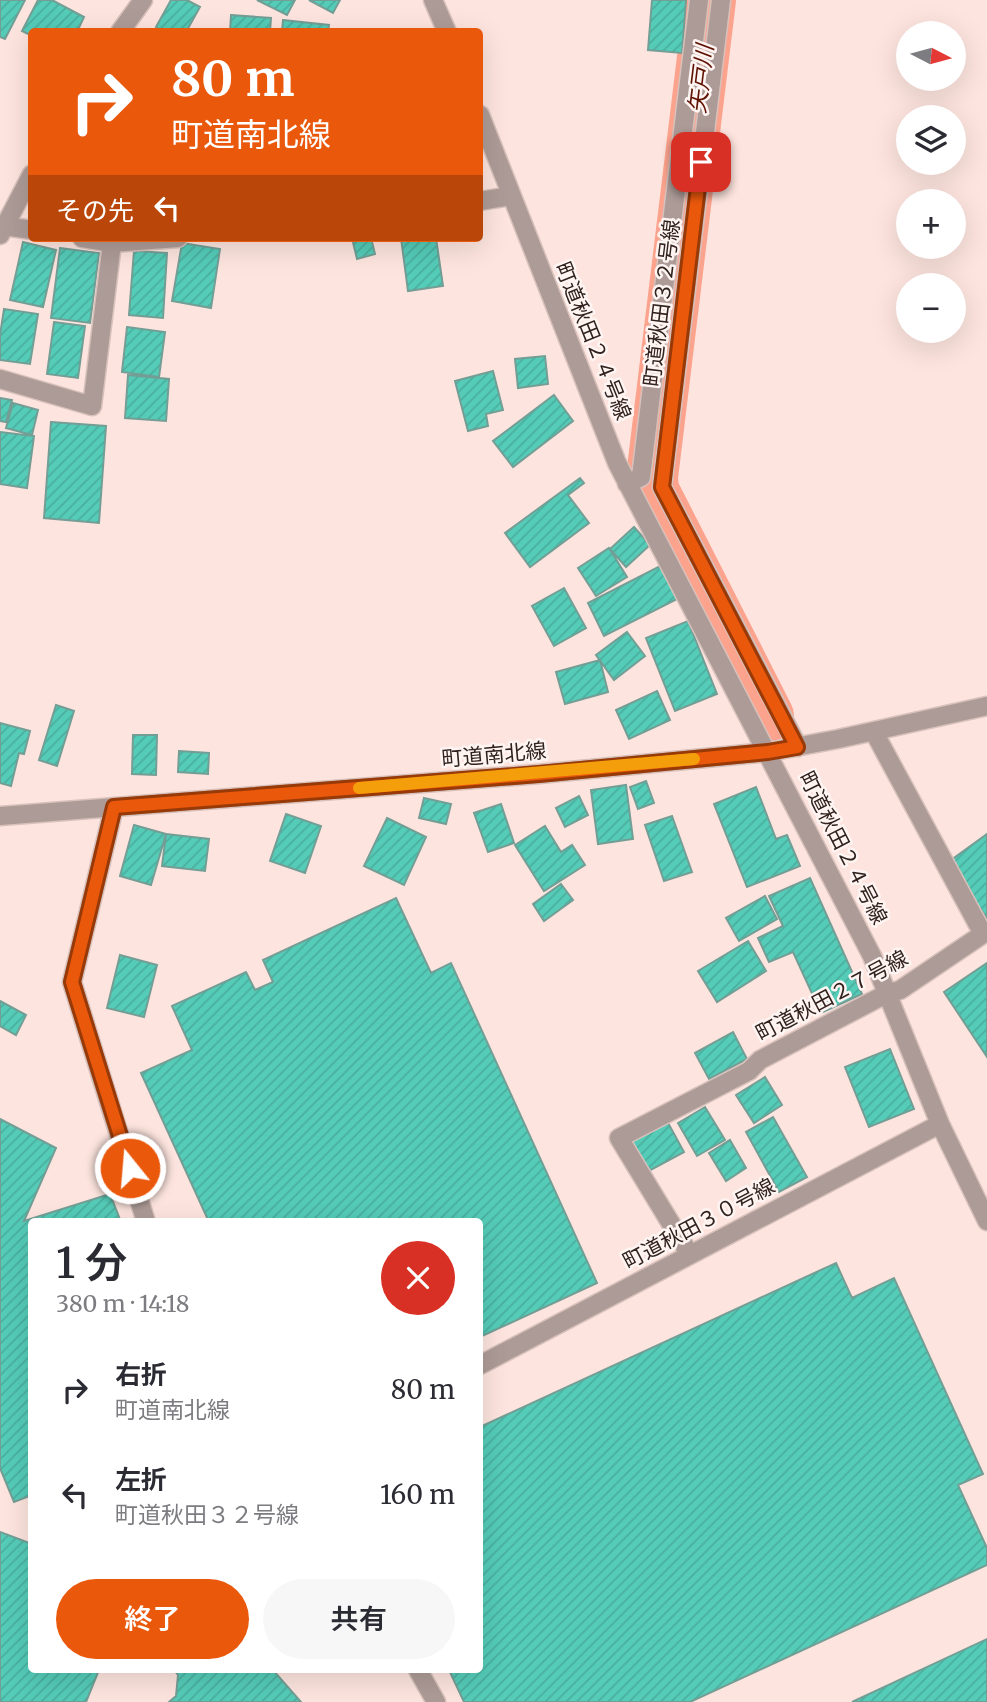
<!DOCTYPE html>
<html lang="ja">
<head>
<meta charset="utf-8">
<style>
  body { margin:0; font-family:Merriweather,"Noto Sans JP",serif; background:#f7f7f7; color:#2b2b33; height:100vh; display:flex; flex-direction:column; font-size:26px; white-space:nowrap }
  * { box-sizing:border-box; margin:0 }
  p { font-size:23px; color:#7c7c81 }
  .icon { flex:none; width:38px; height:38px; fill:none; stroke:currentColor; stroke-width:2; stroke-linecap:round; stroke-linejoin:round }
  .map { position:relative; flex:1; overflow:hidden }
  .side { position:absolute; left:28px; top:1218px; width:455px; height:455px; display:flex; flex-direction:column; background:#fff; border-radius:7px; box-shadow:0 7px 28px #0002 }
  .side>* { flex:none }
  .guide { position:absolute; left:28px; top:28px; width:455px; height:214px; border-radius:7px; box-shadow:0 7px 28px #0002; background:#ea580c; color:#fff; overflow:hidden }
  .needle { width:46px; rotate:96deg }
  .tools { position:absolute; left:896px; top:21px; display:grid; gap:14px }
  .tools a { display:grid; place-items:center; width:70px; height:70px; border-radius:50%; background:#fff; box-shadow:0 7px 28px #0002; font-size:35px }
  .pin { position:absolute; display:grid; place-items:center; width:60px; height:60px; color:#fff; margin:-30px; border-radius:14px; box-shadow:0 4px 10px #0006 }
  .me { position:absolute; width:77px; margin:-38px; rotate:343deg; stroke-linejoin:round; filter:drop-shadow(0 0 5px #0008) }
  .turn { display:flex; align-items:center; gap:24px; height:147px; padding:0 28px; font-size:32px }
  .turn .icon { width:91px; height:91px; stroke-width:2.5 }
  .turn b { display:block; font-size:49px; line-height:60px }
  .then { display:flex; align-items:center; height:66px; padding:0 28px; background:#0003; gap:14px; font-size:26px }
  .round { display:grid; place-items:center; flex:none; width:74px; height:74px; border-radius:37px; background:#f7f7f7 }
  .summary { display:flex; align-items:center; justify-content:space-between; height:119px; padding:0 28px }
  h1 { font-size:42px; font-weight:600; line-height:52px }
  .action { display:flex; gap:14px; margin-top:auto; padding:14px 28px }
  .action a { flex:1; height:80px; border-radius:42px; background:#ea580c; color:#fff; font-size:28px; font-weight:600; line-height:80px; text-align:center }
  .action a+a { background:#f7f7f7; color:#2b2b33 }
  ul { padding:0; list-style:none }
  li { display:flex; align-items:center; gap:21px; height:105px; padding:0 28px }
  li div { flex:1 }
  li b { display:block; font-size:26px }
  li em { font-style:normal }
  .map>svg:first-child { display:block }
</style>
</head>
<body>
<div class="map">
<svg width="987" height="1702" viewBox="0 0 987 1702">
  <defs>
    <pattern id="building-hatch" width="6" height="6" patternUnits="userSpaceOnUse" patternTransform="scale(1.75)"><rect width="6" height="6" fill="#54ccb8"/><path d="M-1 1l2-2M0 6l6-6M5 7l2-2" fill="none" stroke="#4aaf9e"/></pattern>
  </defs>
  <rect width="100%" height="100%" fill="#fde4de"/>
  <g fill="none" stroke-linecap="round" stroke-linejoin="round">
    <!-- river -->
    <path stroke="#fca38e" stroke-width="52" d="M710,0L652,477L653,491L658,500L768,716"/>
  </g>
  <!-- building -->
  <path fill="url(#building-hatch)" stroke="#739e95" stroke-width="2" d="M0,0H25L5,39L0,37Z
    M38,0H52L84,17L77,32H32V36L22,31Z
    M171,0H187L200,7L186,32H163L156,27Z
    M257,0H295L287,15Z
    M309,0H340L333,13Z
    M652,0H686L682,53L648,50Z
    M231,15L271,18L270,32H230Z
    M283,20L329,25L328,32H282Z
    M352,238H371L375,254L357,259Z
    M401,238H436L443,286L408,291Z
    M23,242L56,250L43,307L10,300Z
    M182,243L220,249L211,308L172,301Z
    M60,248L99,253L90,323L51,318Z
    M134,251L167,253L163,318L129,315Z
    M4,309L38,314L30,364L0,360V335Z
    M54,322L85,326L78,378L47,374Z
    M127,327L165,332L159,377L122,372Z
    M545,356L548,384L518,388L515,359Z
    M493,371L503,410L486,414L488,426L468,431L455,381Z
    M128,375L169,379L166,421L125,418Z
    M554,395L573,421L513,467L493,441Z
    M0,398L12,400L6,422L0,421Z
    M13,403L38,410L32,435L6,428Z
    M51,422L106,426L99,523L44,518Z
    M0,432L34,436L27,488L0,484Z
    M580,478L584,483L568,495L589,523L530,567L505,533Z
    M634,527L650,545L626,567L610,549Z
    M609,548L627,577L596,596L578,568Z
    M664,564L681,597L604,636L588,603Z
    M564,588L586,628L554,646L532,606Z
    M688,621L717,694L675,711L646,638Z
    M627,632L645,656L614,680L596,655Z
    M600,660L608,692L565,704L556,672Z
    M657,691L670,720L629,739L616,710Z
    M56,705L74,711L57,766L39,760Z
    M0,723L30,731L24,754L19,753L11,786L0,783Z
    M133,735H157L156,775L132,774Z
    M179,751L209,753L208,774L178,772Z
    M646,781L654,803L638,809L630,787Z
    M626,785L633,839L598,844L591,790Z
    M756,787L776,839L787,835L800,866L747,887L714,804Z
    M579,796L588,815L565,827L556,808Z
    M424,798L451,804L446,824L419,818Z
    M501,804L514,843L488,852L474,813Z
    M286,814L321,826L305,873L270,861Z
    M672,816L692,872L664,881L645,825Z
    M387,818L426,837L404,885L364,866Z
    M134,825L166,834L151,885L120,876Z
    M545,826L561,852L572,845L585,865L544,891L515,845Z
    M166,834L209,839L205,871L162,866Z
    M987,834V918L947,863Z
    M810,878L862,994L821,1013L793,952L769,962L758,938L783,926L769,896Z
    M561,884L573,900L544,921L533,904Z
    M765,896L777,919L739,941L726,918Z
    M396,898L431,973L451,963L597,1283L480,1337V1222H209L141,1073L192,1050L172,1006L246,972L255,990L273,982L263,960Z
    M748,941L766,971L717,1002L698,971Z
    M120,955L157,965L144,1017L107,1008Z
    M987,963V1057L944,992Z
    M0,1001L26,1015L16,1035L0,1026Z
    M733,1032L747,1059L709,1079L695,1053Z
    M890,1049L914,1109L869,1127L845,1067Z
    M765,1077L782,1105L754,1123L736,1095Z
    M705,1107L725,1140L697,1156L678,1123Z
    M773,1117L807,1177L779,1192L746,1132Z
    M0,1119L56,1148L24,1221L110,1194L121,1222H32V1495L14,1502L0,1468Z
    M667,1121L684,1152L647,1172L631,1141Z
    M730,1140L746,1168L726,1181L709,1153Z
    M836,1263L852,1298L894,1278L983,1474L958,1485L987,1548V1565L690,1702H464L449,1670H480V1427Z
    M0,1532L32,1544V1670H99L86,1702H0Z
    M987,1639V1702H852Z
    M174,1670H273L301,1702H169L176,1696L178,1675Z"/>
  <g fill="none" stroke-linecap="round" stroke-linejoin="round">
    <!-- minor casing -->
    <g stroke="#d8c1bb" stroke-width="21">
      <path id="minor" d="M433,0L447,32
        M721,0L662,487L798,747
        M480,115L617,463L872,956L940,1124L987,1221
        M480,201L511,196
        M4,226L32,230
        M82,238L112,243L178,238
        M0,379L92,406L112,243
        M627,484L641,477L699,0
        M114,807L72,982L146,1222
        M0,816L539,774L768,752L838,739L987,706
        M690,1255L619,1138L749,1071L760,1060L886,994L900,990L983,934L874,732
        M480,1365L940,1124
        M418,1670L436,1702"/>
    </g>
    <!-- tertiary casing -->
    <g stroke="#d8c1bb" stroke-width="21">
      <path id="tertiary" d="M120,32L143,0
        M0,235L32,174"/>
    </g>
    <!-- minor -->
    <use href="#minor" stroke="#ad9b97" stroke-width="18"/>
    <!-- tertiary -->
    <use href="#tertiary" stroke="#ad9b97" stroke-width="18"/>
  </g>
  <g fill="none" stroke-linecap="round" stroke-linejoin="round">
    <!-- route casing -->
    <g stroke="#983908" stroke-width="18">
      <path id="route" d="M130,1168L72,982L114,807L539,774L768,752L797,747L662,487L701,162"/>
    </g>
    <!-- route -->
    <use href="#route" stroke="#ea580c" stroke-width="12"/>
    <!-- slow -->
    <path stroke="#f59e0b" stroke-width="12" d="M359,788L694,759"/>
  </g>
  <g text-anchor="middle" stroke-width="5" stroke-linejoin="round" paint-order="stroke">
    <!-- street labels -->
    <g font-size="21" fill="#31221e" stroke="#fef5f3">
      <text transform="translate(662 303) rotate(-83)" y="7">町道秋田３２号線</text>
      <text transform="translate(593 341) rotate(68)" y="7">町道秋田２４号線</text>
      <text transform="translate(494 755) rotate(-5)" y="7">町道南北線</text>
      <text transform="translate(843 848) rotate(63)" y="7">町道秋田２４号線</text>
      <text transform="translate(832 996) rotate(-28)" y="7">町道秋田２７号線</text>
      <text transform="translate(699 1224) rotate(-28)" y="7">町道秋田３０号線</text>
    </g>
    <!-- water labels -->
    <g font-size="23" font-style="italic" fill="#5f1202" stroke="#fef5f3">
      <text transform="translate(701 79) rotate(-83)" y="8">矢戸川</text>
    </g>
  </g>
</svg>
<div class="tools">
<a><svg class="needle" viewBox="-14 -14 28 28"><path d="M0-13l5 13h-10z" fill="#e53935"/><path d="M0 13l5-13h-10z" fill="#7c7c81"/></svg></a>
<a><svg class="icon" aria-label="layers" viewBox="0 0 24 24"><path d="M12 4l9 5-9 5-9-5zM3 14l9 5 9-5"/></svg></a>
<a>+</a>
<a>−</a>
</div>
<div class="pin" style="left:701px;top:162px;background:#d93025"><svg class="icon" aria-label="arrive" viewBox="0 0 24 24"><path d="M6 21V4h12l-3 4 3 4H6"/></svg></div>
<svg class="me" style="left:130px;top:1168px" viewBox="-20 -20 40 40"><circle r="17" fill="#ea580c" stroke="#fff" stroke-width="3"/><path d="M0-11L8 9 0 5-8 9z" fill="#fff"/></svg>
<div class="guide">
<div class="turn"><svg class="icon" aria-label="right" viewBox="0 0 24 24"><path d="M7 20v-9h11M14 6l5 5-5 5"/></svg><div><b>80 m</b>町道南北線</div></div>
<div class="then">その先<svg class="icon" aria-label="left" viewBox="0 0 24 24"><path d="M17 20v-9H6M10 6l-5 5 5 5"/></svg></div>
</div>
<section class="side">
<div class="summary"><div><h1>1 分</h1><p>380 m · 14:18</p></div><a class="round" style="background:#d93025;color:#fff"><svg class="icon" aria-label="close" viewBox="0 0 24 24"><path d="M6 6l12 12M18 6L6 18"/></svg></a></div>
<ul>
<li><svg class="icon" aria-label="right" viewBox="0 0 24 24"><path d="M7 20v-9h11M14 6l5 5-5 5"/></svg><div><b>右折</b><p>町道南北線</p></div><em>80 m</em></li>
<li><svg class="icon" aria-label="left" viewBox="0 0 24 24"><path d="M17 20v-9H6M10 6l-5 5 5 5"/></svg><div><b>左折</b><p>町道秋田３２号線</p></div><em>160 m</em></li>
</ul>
<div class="action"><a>終了</a><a>共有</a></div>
</section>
</div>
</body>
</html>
